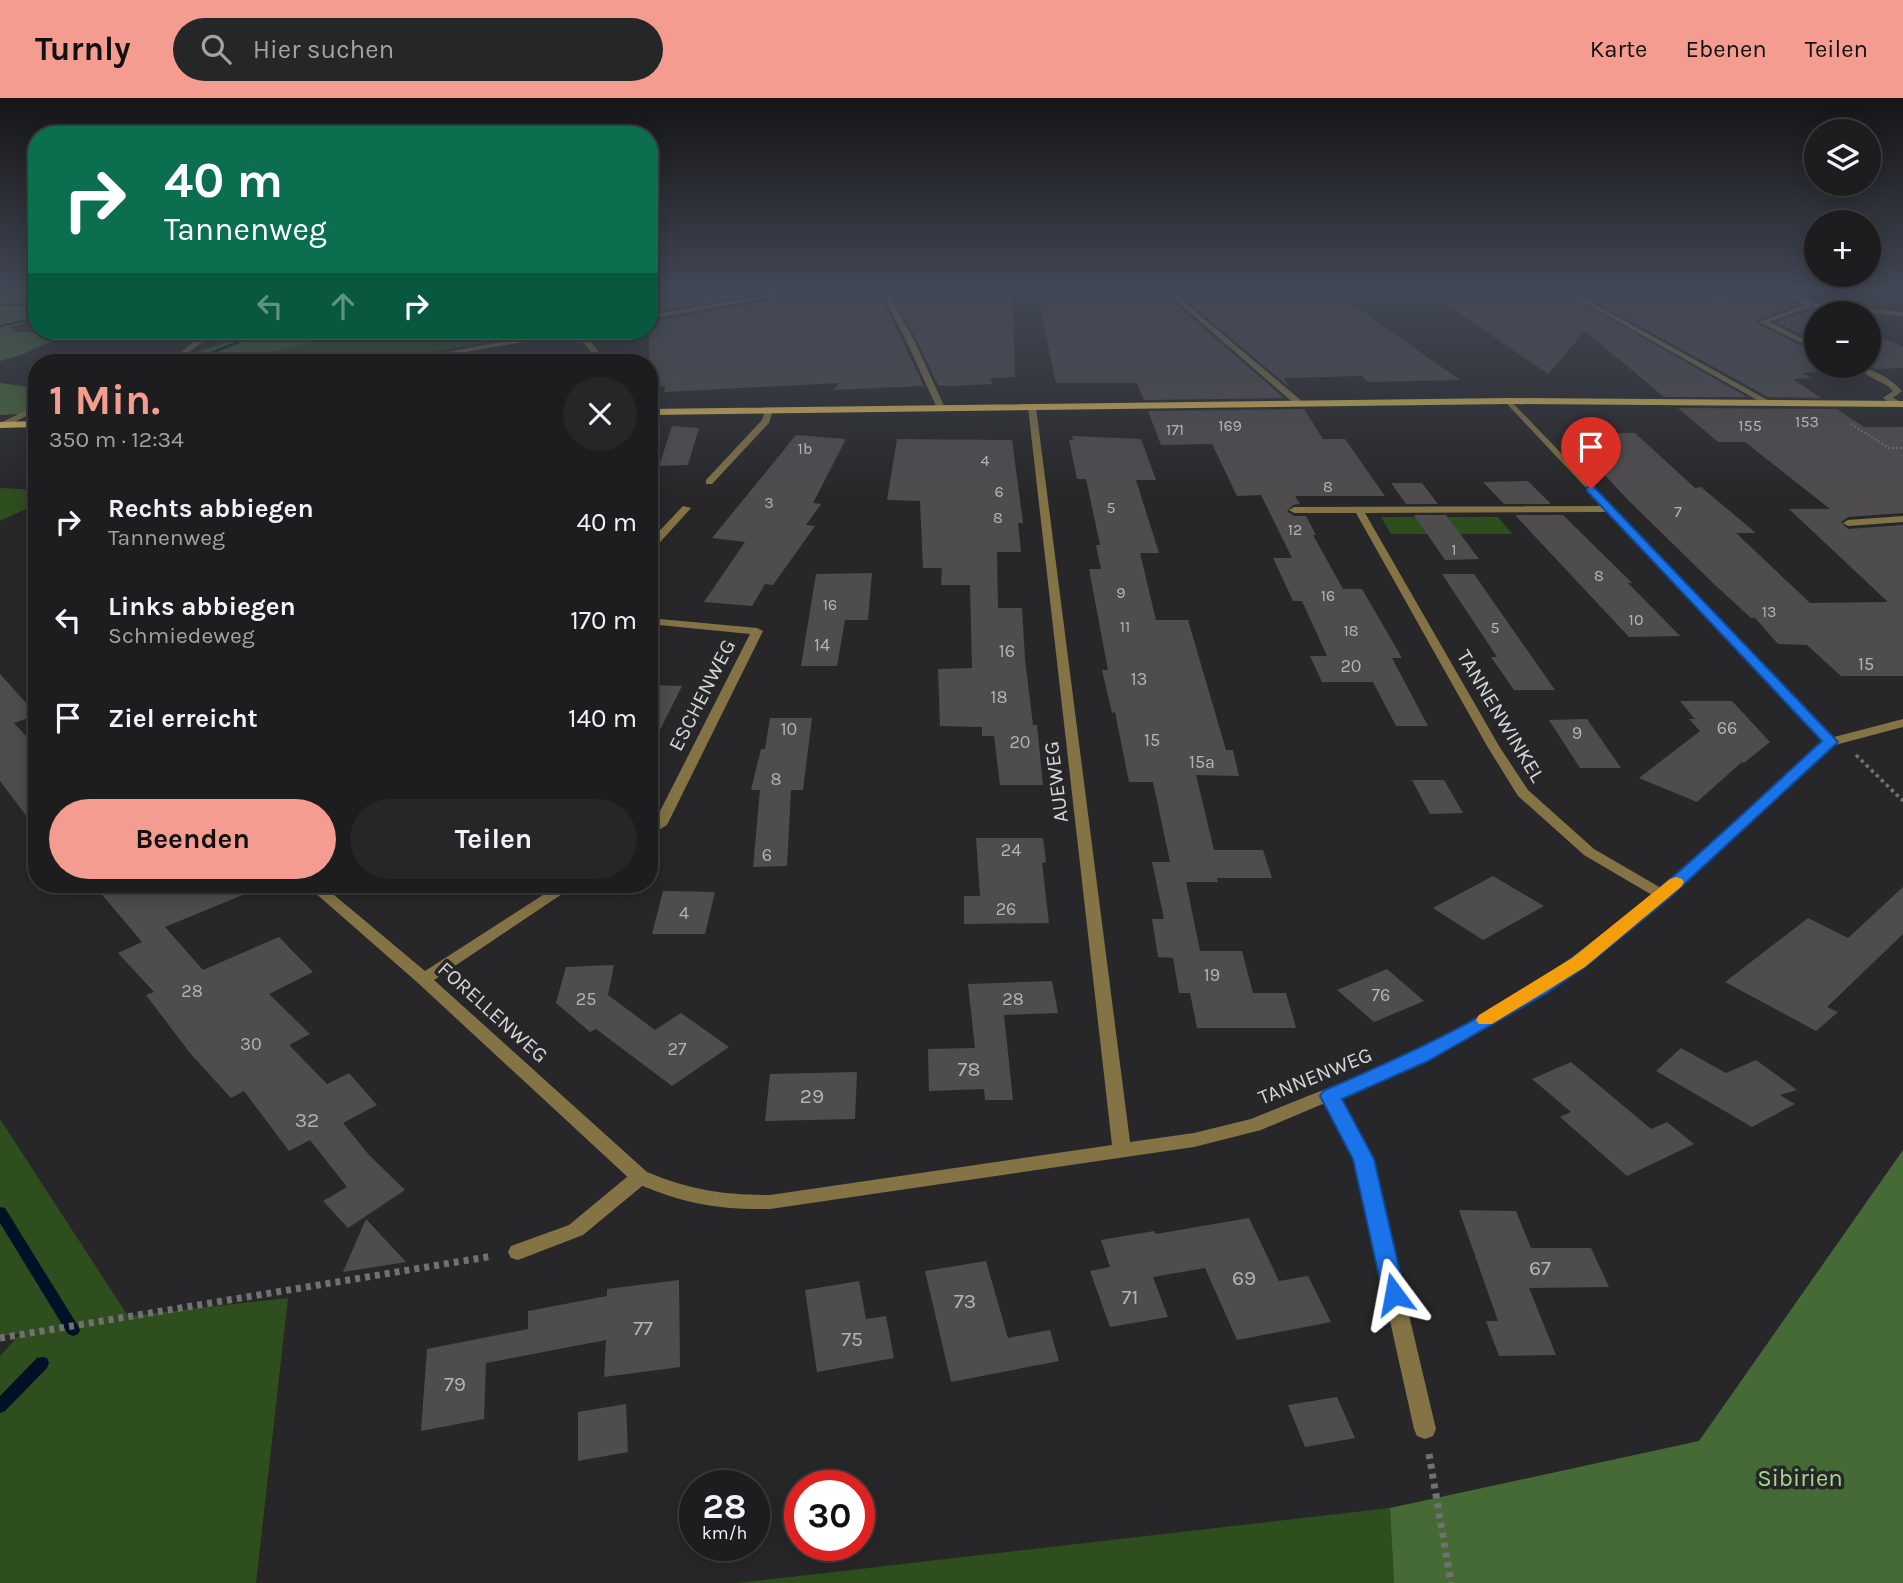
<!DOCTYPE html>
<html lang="de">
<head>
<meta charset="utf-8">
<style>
  body { margin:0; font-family:Karla,sans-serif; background:#252628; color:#f1f3f6; height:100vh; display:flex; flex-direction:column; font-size:26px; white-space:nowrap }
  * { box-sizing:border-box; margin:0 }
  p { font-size:23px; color:#a0a2a4 }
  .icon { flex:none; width:38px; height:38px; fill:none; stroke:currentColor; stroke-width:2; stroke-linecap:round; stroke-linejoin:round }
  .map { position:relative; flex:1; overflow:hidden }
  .sheet { position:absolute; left:28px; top:256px; width:630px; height:539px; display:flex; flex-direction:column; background:#1d1d1f; border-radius:28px; box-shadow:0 4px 18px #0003,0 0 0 2px #3b3b3d }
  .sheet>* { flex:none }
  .hud { position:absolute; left:28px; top:28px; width:630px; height:214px; border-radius:28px; box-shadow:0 4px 18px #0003,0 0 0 2px #3b3b3d; background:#0b6e4f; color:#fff; overflow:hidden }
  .buttons { position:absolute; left:1804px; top:21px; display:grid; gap:14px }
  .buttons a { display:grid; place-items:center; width:77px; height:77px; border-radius:50%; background:#1d1d1f; box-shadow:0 4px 18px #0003,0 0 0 2px #3b3b3d; font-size:35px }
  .speed { position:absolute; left:679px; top:1372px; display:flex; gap:14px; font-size:35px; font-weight:700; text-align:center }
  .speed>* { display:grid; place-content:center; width:91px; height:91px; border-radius:50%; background:#1d1d1f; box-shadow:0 4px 18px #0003,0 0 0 2px #3b3b3d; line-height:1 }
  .speed small { font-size:18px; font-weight:400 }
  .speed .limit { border:10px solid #d22; background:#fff; color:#111 }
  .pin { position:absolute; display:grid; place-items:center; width:60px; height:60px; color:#fff; margin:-72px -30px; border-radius:50% 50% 50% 0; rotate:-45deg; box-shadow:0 0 7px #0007 }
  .pin .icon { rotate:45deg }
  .me { position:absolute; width:77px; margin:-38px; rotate:347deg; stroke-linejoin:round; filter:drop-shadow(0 0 5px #0008) }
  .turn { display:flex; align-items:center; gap:24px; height:147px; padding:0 21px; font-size:32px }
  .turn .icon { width:91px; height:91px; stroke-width:2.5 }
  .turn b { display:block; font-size:49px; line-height:60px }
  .lanes { display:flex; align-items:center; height:66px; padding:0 21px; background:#0003; justify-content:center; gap:35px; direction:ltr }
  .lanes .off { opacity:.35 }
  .round { display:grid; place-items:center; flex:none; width:74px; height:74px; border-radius:37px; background:#252628 }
  .overview { display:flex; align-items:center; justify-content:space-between; height:119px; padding:0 21px }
  h1 { font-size:42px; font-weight:700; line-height:52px; color:#f59c90 }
  .action { display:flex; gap:14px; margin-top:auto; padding:14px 21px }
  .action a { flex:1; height:80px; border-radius:42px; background:#f59c90; color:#111; font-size:28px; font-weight:700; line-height:80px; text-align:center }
  .action a+a { background:#252628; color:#f1f3f6 }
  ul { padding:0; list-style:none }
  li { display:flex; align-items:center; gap:21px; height:98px; padding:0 21px }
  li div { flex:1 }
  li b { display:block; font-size:26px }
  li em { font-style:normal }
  header { display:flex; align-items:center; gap:42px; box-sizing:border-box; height:98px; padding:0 35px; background:#f59c90; color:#111 }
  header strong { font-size:33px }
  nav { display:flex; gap:38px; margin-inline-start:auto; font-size:24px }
  .search { width:490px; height:63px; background:#252628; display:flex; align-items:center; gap:18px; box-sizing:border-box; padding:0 24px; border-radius:38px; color:#a0a2a4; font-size:26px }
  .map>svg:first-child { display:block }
</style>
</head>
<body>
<header>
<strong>Turnly</strong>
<div class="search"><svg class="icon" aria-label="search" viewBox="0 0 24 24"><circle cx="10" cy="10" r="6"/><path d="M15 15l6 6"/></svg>Hier suchen</div>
<nav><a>Karte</a><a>Ebenen</a><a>Teilen</a></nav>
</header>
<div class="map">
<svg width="1903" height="1485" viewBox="0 0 1903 1485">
  <rect width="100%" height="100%" fill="#272729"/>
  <!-- green -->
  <path fill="#2e4e1e" d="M346,233H547L376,264H225L311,245Z
    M0,390L37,392V406L0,423Z
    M1381,419H1498L1512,436H1391Z
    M0,1021L128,1218L288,1200L256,1485H0V1258L20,1236L0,1238Z
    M1390,1410L1394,1485H737Z"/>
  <!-- forest -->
  <path fill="#466a35" d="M0,192H37V222L9,229L17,234H49L55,242L21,257L0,263Z
    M259,233H346L311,245L225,264H169Z
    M0,285L37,290V315L0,317Z
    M1903,1052V1485H1394L1390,1410L1699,1343Z"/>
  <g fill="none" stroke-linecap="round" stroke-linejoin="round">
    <!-- stream -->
    <path fill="#001027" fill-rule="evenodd" d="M0,205L37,207V209L0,207Z
      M37,219V221L0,229V227Z
      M263,233H269L192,264H185Z
      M0,1109L5,1110L78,1228L80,1232L78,1236L73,1238L68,1236L0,1125Z
      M42,1259L47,1260L49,1265L47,1270L5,1313L0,1315V1298L37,1260Z"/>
  </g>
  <!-- building -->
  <path fill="#4f4c4e" d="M713,192H786L649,214V202Z
    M814,192L878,193L924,288L833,292L839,285L664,294L665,288L649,289V224L811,195Z
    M1013,192L1015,279L990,280L993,286L951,288L938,287L915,239L889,193Z
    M1036,192H1094V196L1162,194L1284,300L1144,302L1137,285H1056Z
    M1204,192H1332L1460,282L1368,284L1362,278L1284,280L1289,289L1175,193Z
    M1425,192H1560L1747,299H1664L1585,233L1548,276Z
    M1574,192H1777L1798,206L1758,222L1757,225L1816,255V274L1803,275L1812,280L1793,281L1821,300L1768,299Z
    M1811,212H1816V244L1776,224Z
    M1869,233L1903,249V270L1876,271L1869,269Z
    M1678,310L1837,311L1864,329H1903V415L1848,419L1841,424L1848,431L1903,427V578H1841L1807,547L1778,546L1755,520H1751L1715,487L1629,403L1586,357H1592L1570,336L1635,335L1695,390L1701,389L1756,435H1736L1810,505L1888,504L1789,411H1830L1745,344H1718Z
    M1304,311L1323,341H1345L1385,398H1295L1300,406L1293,407L1287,413L1294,418H1306L1316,437H1313L1343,491H1362L1402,560H1392L1428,628H1396L1373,584H1322L1310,558H1327L1302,503H1293L1273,460H1292L1261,397L1237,398L1212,346L1161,347L1148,313Z
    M672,328L699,330L688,367L659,368Z
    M796,337L846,341L813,405L821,406L806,427L815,428L773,487L765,486L752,508L704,504L745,444L712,440Z
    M1072,338L1141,341L1156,382H1136L1159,455H1140L1156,522H1188L1226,652H1233L1239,678L1196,677L1214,752H1263L1272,780H1217L1218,784H1186L1200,853H1242L1253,895H1286L1296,930H1197L1190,895H1179L1173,860L1158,859L1152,821H1164L1152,764H1170L1153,684H1129L1115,614L1112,615L1102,572H1108L1089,471H1101L1096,447H1100L1086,381H1077L1069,342H1073Z
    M897,341L1012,342L1023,425H1018L1021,454H997L998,510H1022L1025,561L1033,627H1037L1043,687H1000L994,638H982V629L940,628L938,571L972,570L970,487H941L942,470H923L920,403L887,402Z
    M1528,383L1551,406H1504L1483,384Z
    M1391,385H1422L1438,406H1406Z
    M1414,417H1446L1479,461L1445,462Z
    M1515,417H1563L1632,485H1628L1680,538L1629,539Z
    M872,475L868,522H845L837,568H801L816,476Z
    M1442,476H1474L1555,592H1514L1491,559H1497Z
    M0,576L37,617L14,625L37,650V732L0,683Z
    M649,587L682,588L649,654Z
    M1680,603H1732L1770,644L1744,665L1742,664L1697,704L1639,680L1700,633L1689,621H1695Z
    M770,620H812L803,692H791L787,768L753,769L760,692H751L761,651H765Z
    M1587,621L1621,670H1580L1549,622Z
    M1412,682H1444L1463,715L1430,716Z
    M976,740H1043L1046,764L1042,765L1049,825L964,826V798H980Z
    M1493,778L1544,808L1483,842L1433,810Z
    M93,786H269L165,829L203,872L279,839L313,874L269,896L310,936L289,947L327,986L349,975L377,1007L343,1025L369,1057L405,1092L348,1130L323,1103L347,1089L310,1042L289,1053L244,993L231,1000L190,955L146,897L154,894L118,855L142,844Z
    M1903,789V836L1827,909L1838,914L1816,933L1725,884L1808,820L1848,840Z
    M663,793L715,794L705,836H652Z
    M614,867L608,897L655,932L681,915L729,949L672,988L596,931L590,934L556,905L566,869Z
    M1387,871L1424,903L1374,924L1337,892Z
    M1052,883L1058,915L1004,917L1013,1002H985L984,991L929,993L928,951L975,950L968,886Z
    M1681,950L1726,975L1756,962L1797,992L1780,997L1795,1006L1752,1029L1656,973Z
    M1571,964L1651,1031L1667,1024L1694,1046L1627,1078L1560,1019L1571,1014L1532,981Z
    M857,974L855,1021L765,1023L770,976Z
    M1459,1112L1516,1113L1531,1150H1591L1609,1189L1529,1190L1556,1257L1499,1258L1486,1223H1498Z
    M1249,1120L1279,1183L1308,1178L1331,1224L1237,1242L1205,1170L1153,1179L1168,1219L1110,1229L1090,1173L1110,1169L1101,1142L1154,1133L1156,1136Z
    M366,1121L406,1164L343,1174Z
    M986,1163L1008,1240L1050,1232L1059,1263L951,1284L925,1173Z
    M679,1182L680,1269L604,1279L606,1242L486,1265L484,1321L421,1333L427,1251L528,1231V1213L607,1198V1191Z
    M859,1183L866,1221L886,1218L894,1260L817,1274L805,1192Z
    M1337,1299L1355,1340L1305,1349L1288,1307Z
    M626,1306L628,1354L578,1363V1314Z"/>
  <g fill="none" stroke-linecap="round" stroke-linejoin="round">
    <!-- path-far2 -->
    <path stroke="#717072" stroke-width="2.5" stroke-dasharray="2 2" stroke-linecap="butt" d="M1741,194L1716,197L1713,201L1750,211
      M1758,197L1741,193L1765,198
      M1851,326L1889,350H1903"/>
    <!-- path-far1 -->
    <path stroke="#717072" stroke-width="3.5" stroke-dasharray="3.5 3.5" stroke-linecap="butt" d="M1856,657L1903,703"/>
    <!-- path -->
    <path stroke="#717072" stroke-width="7" stroke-dasharray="5 5" stroke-linecap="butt" d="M0,1240L493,1158
      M1429,1356L1451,1485"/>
    <!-- service -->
    <path fill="#837345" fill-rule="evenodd" d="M1779,192H1786L1812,205L1903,214V218L1811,209L1769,224L1816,247V252L1759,224L1804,207Z
      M1850,268C1867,267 1891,280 1902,293L1893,300L1901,304V308H1895L1883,300L1893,293L1888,288Z
      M640,1072L647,1074L649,1079L647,1084L583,1137L518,1162L511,1160L508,1154L511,1148L569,1127L633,1074Z"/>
    <!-- minor -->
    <path fill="#837345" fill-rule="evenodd" d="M799,192H811L649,221V217Z
      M880,192H886L913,240L945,310L944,312L937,310L905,240Z
      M1164,192H1170L1303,304V308H1297Z
      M1562,192H1569L1773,305L1766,307Z
      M230,233H245C233,238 217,236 206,242C189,252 181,265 160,264L180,255L202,237Z
      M562,233H581L600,255L602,264H594L592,255L575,235L408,264H393Z
      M1509,301L1834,639L1903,621V629L1835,647L1667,800L1585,868L1546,894L1427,963L1339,999L1372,1061L1436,1331L1433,1338L1425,1341L1417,1338L1414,1331L1354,1061L1325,1005L1261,1032L1194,1049L770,1111C718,1112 681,1105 633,1084L418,885L305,786H321L425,873L560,786H577L434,882L647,1074C690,1092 723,1097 770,1097L1112,1047L1028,309L1032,307L1036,309L1130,1044L1194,1035L1251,1021L1415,955L1534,886L1573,860L1652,797L1584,757L1518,698L1487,648L1356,415H1294L1289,412L1294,409L1603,408L1506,305L1505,303ZM1608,414L1824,644L1661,790L1594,751L1528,692L1499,648L1365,415Z
      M37,307V312L6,329H0V325Z
      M766,310L773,312L769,325L712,386H706V382L762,322Z
      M683,408L691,410L653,452L649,453V444Z
      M1903,418V424L1848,428L1843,425L1848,422Z
      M649,520L757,530L763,533L667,727L649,738V728L654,725L750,536L649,526Z"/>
    <!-- primary -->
    <path fill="#e1bf58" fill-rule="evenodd" d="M1509,300L1903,303V309L1509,306L649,317V311Z
      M37,323V329L0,330V324Z"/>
  </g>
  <!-- sky -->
  <linearGradient id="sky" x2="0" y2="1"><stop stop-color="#151517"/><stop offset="0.48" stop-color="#414754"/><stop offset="1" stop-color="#414754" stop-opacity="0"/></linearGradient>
  <rect width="1903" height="399" fill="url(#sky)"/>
  <!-- route -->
  <path fill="#1a73e8" stroke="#114b97" stroke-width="2" d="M1587,389H1594L1838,644L1668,801L1585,869L1547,895L1428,963L1342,1001L1374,1061L1405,1196L1402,1203L1394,1206L1386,1203L1383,1196L1353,1061L1320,998L1323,993C1409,956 1497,916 1572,860C1661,795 1741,717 1822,643L1587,393Z"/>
  <!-- slow -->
  <path fill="#f59e0b" d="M1676,779L1682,781L1684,784L1682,788L1585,869L1492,926H1479L1476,922L1479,917L1572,860L1670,781Z"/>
  <g text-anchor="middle" stroke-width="7" stroke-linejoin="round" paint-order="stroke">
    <!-- far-number labels -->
    <g font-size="16" fill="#b4b3b5">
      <text x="1807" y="329">153</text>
      <text x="1230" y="333">169</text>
      <text x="1750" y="333">155</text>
      <text x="1175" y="337">171</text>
      <text x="805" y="356">1b</text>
      <text x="985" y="368">4</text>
      <text x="1328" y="394">8</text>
      <text x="999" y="399">6</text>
      <text x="769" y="410">3</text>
      <text x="1111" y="415">5</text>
      <text x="1678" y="419">7</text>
      <text x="998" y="425">8</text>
      <text x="1295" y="437">12</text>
      <text x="1454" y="457">1</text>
      <text x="1599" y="483">8</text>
      <text x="1121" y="500">9</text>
      <text x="1328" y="503">16</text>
      <text x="830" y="512">16</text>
      <text x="1769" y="519">13</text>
      <text x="1636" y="527">10</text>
      <text x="1125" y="534">11</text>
      <text x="1495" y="535">5</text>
      <text x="1351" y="538">18</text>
    </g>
    <!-- number labels -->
    <g font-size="18" fill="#b4b3b5">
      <text x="822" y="553">14</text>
      <text x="1007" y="559">16</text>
      <text x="1866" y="572">15</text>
      <text x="1351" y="574">20</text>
      <text x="1139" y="587">13</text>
      <text x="999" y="605">18</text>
      <text x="1727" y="636">66</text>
      <text x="789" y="637">10</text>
      <text x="1577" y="641">9</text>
      <text x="1152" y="648">15</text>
      <text x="1020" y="650">20</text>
      <text x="1202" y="670">15a</text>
      <text x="776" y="687">8</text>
      <text x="1011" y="758">24</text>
      <text x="767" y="763">6</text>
      <text x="1006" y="817">26</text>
      <text x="684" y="821">4</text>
      <text x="1212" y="883">19</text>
      <text x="192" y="899">28</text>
      <text x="1381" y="903">76</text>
      <text x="586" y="907">25</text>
      <text x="1013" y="907">28</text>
      <text x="251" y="952">30</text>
      <text x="677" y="957">27</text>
    </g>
    <!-- street labels -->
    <g font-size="21" fill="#d6d5d7" stroke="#272729">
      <text transform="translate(702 597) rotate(-63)" y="7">ESCHENWEG</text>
      <text transform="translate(1501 618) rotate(59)" y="7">TANNENWINKEL</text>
      <text transform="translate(1056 684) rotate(-97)" y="7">AUEWEG</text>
      <text transform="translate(493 914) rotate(42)" y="7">FORELLENWEG</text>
      <text transform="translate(1315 978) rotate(-22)" y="7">TANNENWEG</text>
    </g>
    <!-- near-number labels -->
    <g font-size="21" fill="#b4b3b5">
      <text x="969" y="978">78</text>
      <text x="812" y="1005">29</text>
      <text x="307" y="1029">32</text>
      <text x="1540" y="1177">67</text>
      <text x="1244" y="1187">69</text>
      <text x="1130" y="1206">71</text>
      <text x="965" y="1210">73</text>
      <text x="643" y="1237">77</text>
      <text x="852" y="1248">75</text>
      <text x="455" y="1293">79</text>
    </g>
    <!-- near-park labels -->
    <g font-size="24" fill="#a3d88a" stroke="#272729">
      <text x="1800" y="1388">Sibirien</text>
    </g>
  </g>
</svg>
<div class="buttons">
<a><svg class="icon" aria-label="layers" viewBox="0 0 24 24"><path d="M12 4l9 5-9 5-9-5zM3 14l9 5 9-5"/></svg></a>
<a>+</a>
<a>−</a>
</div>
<div class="speed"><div>28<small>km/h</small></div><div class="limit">30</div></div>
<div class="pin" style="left:1591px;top:391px;background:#d93025"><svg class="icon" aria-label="arrive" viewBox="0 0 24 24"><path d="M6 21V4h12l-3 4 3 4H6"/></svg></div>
<svg class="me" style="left:1394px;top:1196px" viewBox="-20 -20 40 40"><path d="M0-17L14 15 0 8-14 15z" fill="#1a73e8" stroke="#fff" stroke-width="4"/></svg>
<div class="hud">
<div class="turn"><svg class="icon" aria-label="right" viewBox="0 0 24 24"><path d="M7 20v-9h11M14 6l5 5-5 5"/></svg><div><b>40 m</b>Tannenweg</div></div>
<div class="lanes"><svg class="icon off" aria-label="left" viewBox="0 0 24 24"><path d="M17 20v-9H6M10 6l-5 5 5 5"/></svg><svg class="icon off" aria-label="ahead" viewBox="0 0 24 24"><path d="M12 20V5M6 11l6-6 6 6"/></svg><svg class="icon" aria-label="right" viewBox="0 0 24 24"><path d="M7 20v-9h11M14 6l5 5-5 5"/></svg></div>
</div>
<section class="sheet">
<div class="overview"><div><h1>1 Min.</h1><p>350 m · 12:34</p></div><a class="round"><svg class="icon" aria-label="close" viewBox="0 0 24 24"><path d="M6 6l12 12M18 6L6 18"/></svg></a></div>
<ul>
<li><svg class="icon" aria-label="right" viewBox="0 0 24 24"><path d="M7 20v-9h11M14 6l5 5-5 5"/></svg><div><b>Rechts abbiegen</b><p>Tannenweg</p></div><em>40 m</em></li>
<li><svg class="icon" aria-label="left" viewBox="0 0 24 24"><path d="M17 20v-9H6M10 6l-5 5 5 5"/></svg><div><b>Links abbiegen</b><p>Schmiedeweg</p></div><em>170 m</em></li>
<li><svg class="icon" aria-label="arrive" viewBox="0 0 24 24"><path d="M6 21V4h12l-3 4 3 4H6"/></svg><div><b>Ziel erreicht</b></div><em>140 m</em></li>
</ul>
<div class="action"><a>Beenden</a><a>Teilen</a></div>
</section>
</div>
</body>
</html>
